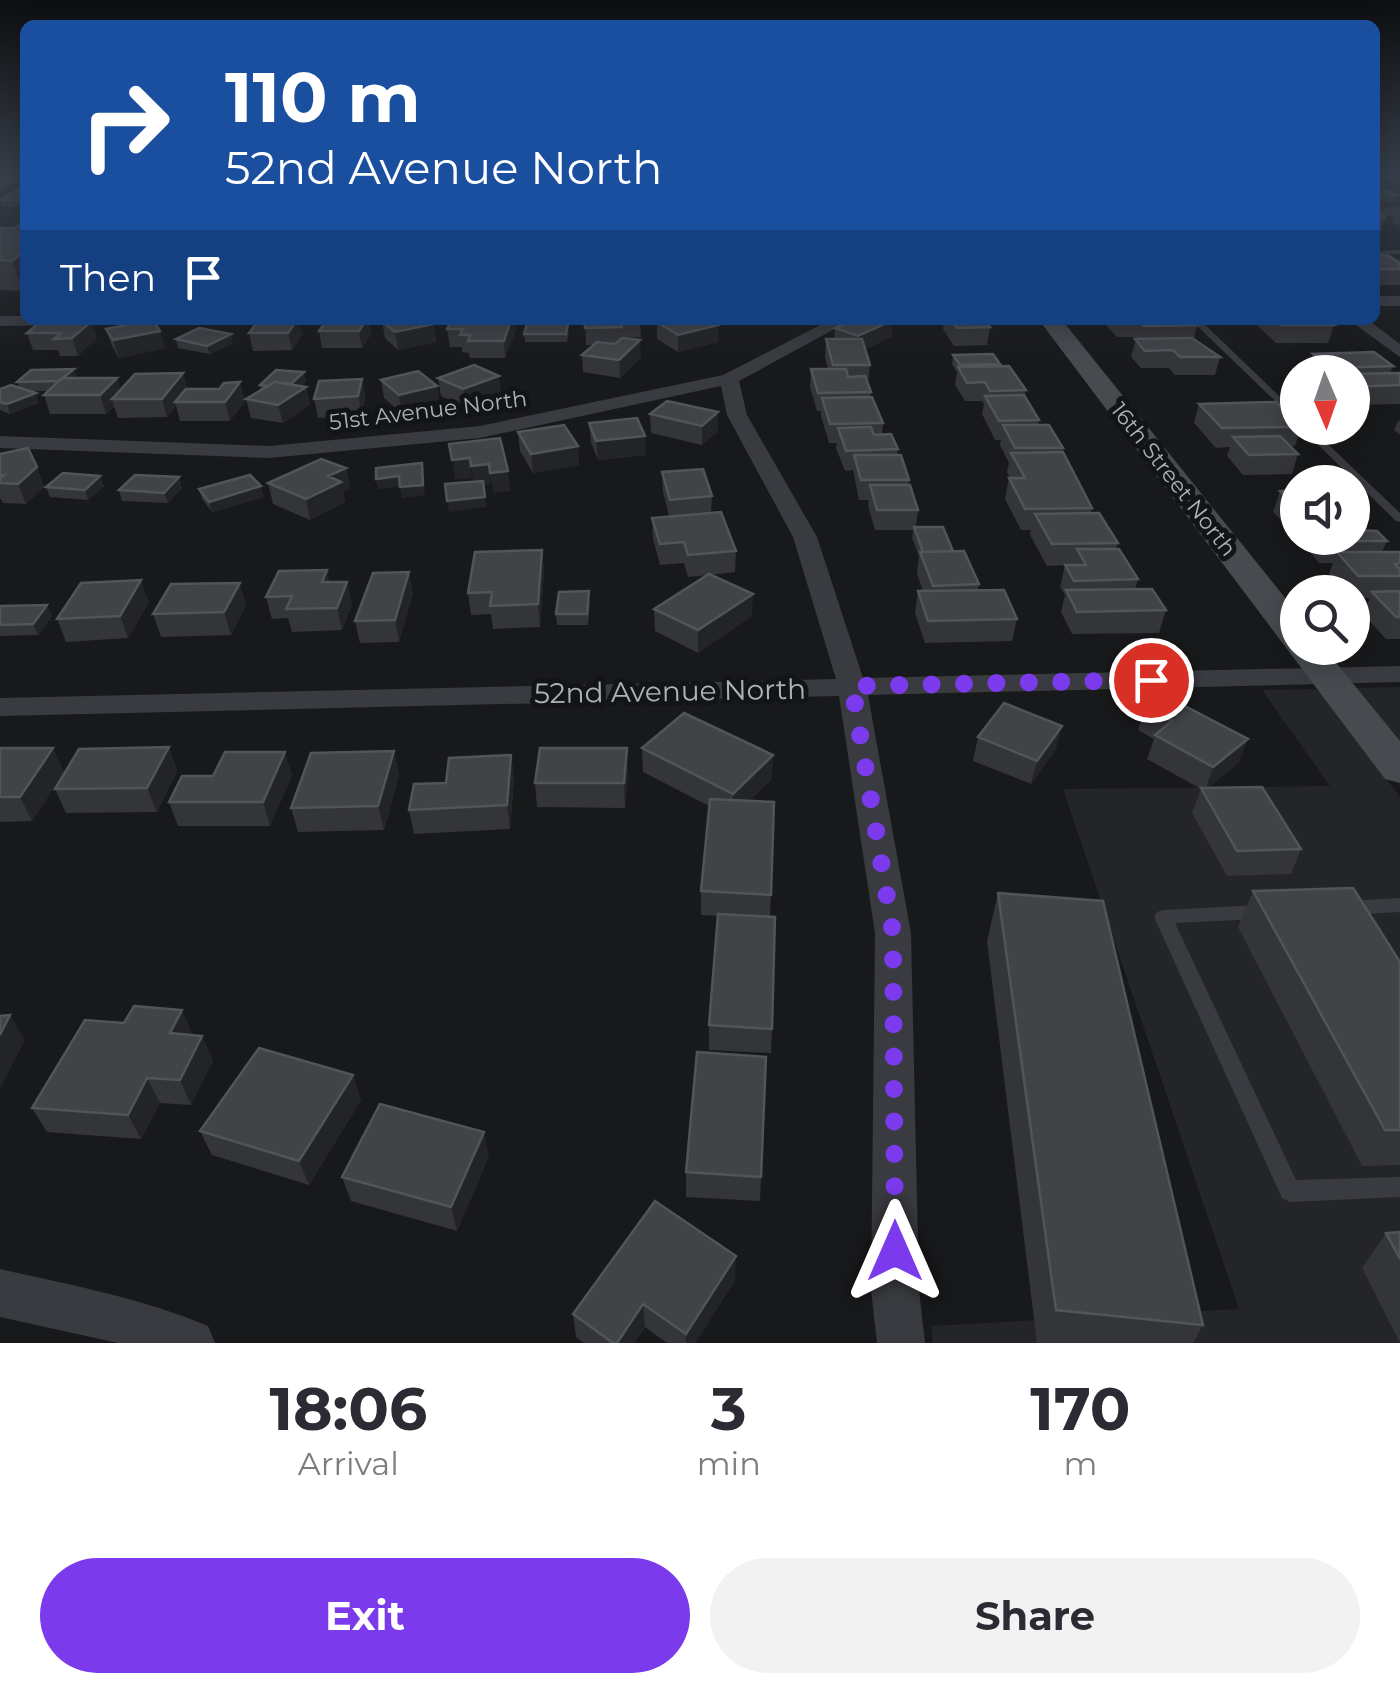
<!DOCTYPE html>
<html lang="en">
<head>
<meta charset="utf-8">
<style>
  body { margin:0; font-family:Montserrat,sans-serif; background:#f2f2f3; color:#2b2b33; height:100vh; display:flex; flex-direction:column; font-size:38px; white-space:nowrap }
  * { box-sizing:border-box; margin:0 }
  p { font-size:32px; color:#7c7c81 }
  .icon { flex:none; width:55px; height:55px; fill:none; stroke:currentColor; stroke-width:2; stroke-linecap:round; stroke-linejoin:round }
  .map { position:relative; height:1343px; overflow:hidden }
  .drawer { display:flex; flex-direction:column; background:#fff; flex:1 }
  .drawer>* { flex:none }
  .guide { position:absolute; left:20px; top:20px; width:1360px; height:305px; border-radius:15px; box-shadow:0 5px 25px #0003; background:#1a4fa0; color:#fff; overflow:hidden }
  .needle { width:65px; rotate:178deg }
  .tools { position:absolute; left:1280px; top:355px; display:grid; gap:20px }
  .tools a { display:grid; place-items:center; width:90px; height:90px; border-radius:50%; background:#fff; box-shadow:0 5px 25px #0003; font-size:50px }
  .pin { position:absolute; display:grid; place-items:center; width:85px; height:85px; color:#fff; margin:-42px; border:5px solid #fff; border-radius:50%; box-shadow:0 2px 10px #0007 }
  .me { position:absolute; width:110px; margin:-55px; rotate:0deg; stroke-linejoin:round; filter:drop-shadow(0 0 8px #0008) }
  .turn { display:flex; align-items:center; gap:35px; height:210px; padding:0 40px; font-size:45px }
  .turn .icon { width:130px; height:130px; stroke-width:2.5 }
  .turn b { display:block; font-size:70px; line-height:85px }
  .then { display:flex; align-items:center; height:95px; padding:0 40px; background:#0003; gap:20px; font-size:38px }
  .eta { display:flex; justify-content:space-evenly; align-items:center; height:170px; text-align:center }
  .eta b { font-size:60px; font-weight:700; line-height:70px }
  .button { display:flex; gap:20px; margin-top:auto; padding:20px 40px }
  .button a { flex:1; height:115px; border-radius:60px; background:#7c3aed; color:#fff; font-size:40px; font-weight:700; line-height:115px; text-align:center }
  .button a+a { background:#f2f2f3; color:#2b2b33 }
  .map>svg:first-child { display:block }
</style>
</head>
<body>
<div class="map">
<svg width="1400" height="1343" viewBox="0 0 1400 1343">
  <rect width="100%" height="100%" fill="#18191b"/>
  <!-- built -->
  <path fill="#242528" d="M1400,687V745L1355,688Z
    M1319,689L1400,797V1343H933L931,1326L1239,1309L1063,789L1330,786L1262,690Z"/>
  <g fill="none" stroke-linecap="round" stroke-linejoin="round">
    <!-- lane -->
    <path fill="#393b40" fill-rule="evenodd" d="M1400,176V180L1375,181V177Z
      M1400,250V254L1375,255V251Z
      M1191,320H1200L1298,414V423Z
      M1301,428H1311L1400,513V522L1396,521Z
      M1400,898V912L1347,915L1341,913L1338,908L1341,903L1347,901Z
      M1260,905L1266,907L1269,912L1266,917L1260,919L1175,923L1296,1180L1400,1177V1197L1290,1202L1282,1198L1154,917L1157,912L1163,910Z"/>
    <!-- street -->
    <path fill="#393b40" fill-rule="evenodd" d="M1377,173L1400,177V186L1379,175Z
      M1400,207V215L1375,216V208Z
      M1375,296H1400V306H1375Z
      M0,316H25V320H81L73,325L0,326Z
      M830,320H851L739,381L747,415L817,537L863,678L1400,666V682L868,695L911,933L919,1290L925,1343H877L871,1290L875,933L839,696L0,716V698L836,679L793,537L727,415L721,386L480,438L269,458L0,448V436L269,446L480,426L723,375Z
      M1349,320H1368L1400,344V357Z
      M0,1269C71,1285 141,1298 208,1326L215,1343H118L0,1317Z"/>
    <!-- secondary -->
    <path fill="#474b50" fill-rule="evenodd" d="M7,173H25V176L0,189V177Z
      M1039,320H1062L1298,614V648H1324L1400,741V783L1385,779Z"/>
  </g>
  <!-- wall -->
  <path fill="#343539" d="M1375,179L1382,182L1380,189H1375Z
    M25,185V207H3L0,200L16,193L15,191Z
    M1375,190L1397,195L1394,202H1375Z
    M1397,207H1400V226L1392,222Z
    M1375,211L1386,217L1381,231H1375Z
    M25,221V289L23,291L0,290V228H15Z
    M1375,254L1400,263V285H1375Z
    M259,320H298L302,335L292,350L253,351L249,333Z
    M327,320H368L371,334L362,348H322L319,331Z
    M452,320H515L516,330L505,358H470L469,353L462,352V347H450L447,329Z
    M585,320H640L641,337L623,338L641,358L620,378L583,372L582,355L593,345H586Z
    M893,320L891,337L865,349L870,365L868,383L871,392L870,397L883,423L882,434L898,449L897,455L909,480L908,485L918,510L916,527L953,551L979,584L978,590L1017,619L1012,641L925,643L915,613L918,591H923L917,574L919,556L912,538L913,530H875L868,506L869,500H859L853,470L845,471L836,448L837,443H829L821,416V411H817L810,387L811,369H828L825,357L826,339H834L835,328Z
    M944,320H984L990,327L987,345L954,346L943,329Z
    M1107,320H1192L1197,325L1194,339L1220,357L1215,375H1175L1169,368H1141L1131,357L1136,339L1134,337H1117L1106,325Z
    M1252,320H1327L1334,325L1328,343H1276Z
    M41,321L97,338L78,356H60L58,350H33L27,333Z
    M382,321L434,324L436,342L398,350L385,338Z
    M657,322L718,342L678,352L657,339Z
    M106,329L165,348L119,358L112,346Z
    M569,333L567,342H525L524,334Z
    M176,339L233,343L210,354L178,348Z
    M1313,354L1393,366L1390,373H1400V404L1352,405V372H1308Z
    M953,355L1000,364V366L1026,390L1024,396L1039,420L1038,425L1063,448L1062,452L1092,508L1091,513L1118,543L1116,549L1138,579L1135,589L1166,610L1159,633L1072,634L1061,612L1065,595L1060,587L1065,565L1047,566L1030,535L1031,530H1021L1005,499L1009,478H1010L1007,472L1009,463L1000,445L1001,440H995L982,414L984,404L982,401H965L955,385L957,372L952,364Z
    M304,372L306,381L301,386L306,387L310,405L283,423L251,418L246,399L261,390L260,385Z
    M183,373L187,389H219L240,382L245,401L230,421H180L176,406L167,417L118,418L114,406L106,414H50L44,395L49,391H29L39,403L10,414L0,410V389L20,388L17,382L77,378H117L120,390Z
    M438,378L501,394L466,408L441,396Z
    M362,379L365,397L362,415L318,418L314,399Z
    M381,380L437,386L439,404L402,414L384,398Z
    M667,401L718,431L702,445L651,433L650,414Z
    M1199,404L1298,423V428H1301L1295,446H1290L1298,454L1292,474L1243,475L1227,456L1230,447L1216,448L1194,423Z
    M1398,421H1400V435L1394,430Z
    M589,423L646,455L598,460L591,442Z
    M518,432L578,446L579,465L533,473L520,451Z
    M0,454L37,467L44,487L26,504L3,503L0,498Z
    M346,468L350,488L343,492L345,502L310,520L273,504L268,483Z
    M662,472L712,496L711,513L736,551L735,572L710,575L752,616L698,653L655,631L654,609L709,575L688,577L684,563L660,565L653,539L652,518L669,516L663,492Z
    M179,477L182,488L168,503L122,501L119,490Z
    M104,486L88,500L50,497L46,487Z
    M199,489L264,497L212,512L202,499Z
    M1298,490V535H1296L1273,512L1280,491Z
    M1352,498L1367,512L1360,530L1387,541L1382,552H1400V639H1386L1363,614L1370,598H1352V592H1345L1329,574L1333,563H1319L1301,541L1302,538H1352Z
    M542,550L544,571L540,627L493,629L491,614L471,615L468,593Z
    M327,570L329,582L352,604L342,630L292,632L288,618L272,619L266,597Z
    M413,593L399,642L360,643L355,621Z
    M149,602L128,638L66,642L57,619Z
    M590,602L588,625H557L556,614Z
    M47,605L52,616L38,635L0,636V606Z
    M246,605L231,635L161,637L153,614Z
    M1162,694L1239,762L1208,788L1301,849L1291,874L1227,876L1192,813L1201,789L1147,759L1154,739L1138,730L1145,707Z
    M978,737L1056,749L1031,784L973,761Z
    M169,747L177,771L157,812L66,813L55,789Z
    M0,748H53L64,772L32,821L0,822Z
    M642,748L772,779L749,801L774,802L770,917L772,1029L771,1053L709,1050V1025L718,916L701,915V891L709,806L643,772Z
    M394,751L399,775L384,830L298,832L291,808Z
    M511,755L514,779L510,829L414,834L409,810L446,783Z
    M628,772L625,808L537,807L535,783Z
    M292,775L270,826H178L169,802Z
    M1253,891L1400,962V1165L1362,1166L1238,927Z
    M998,893L1203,1325L1193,1343H1037L987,941Z
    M193,1035L202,1036L213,1061L191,1105L160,1103L141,1139L47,1132L32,1108Z
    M766,1057L760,1201L686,1197V1172Z
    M353,1075L361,1100L309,1185L212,1155L200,1131Z
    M489,1156L457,1231L351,1201L342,1177Z
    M1400,1232V1343L1362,1268L1386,1233Z
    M735,1280L695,1343H667L645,1327L634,1343H584L576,1337L573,1314Z"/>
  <!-- shaded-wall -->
  <path fill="#232427" d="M25,251V289L23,291L12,261Z
    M297,320H298L302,335L292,350L288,333Z
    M366,320H368L371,334L362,348L359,331Z
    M511,320H515L516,330L505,358L504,341Z
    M893,320L891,337L856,353L858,336Z
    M92,321L97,338L78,356L72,338Z
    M434,324L436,342L398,350L395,332Z
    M718,325V342L678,352V335Z
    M160,331L165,348L119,358L113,340Z
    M231,334L233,343L210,354L207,346Z
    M640,340L641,358L620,378L619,360Z
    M74,369L77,378L61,381Z
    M304,372L306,381L290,396L288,387Z
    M183,373L188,392L175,402L176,406L167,417L162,399Z
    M499,376L501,394L466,408L463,389Z
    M117,378L122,397L112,399L114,406L106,414L100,395Z
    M362,379L365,397L362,415L358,396Z
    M240,382L245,401L230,421L225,402Z
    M437,386L439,404L402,414L399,395Z
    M306,387L310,405L283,423L278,405Z
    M36,393L39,403L10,414L7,404Z
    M718,412V431L702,445V426Z
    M645,436L646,455L598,460L596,441Z
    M578,446L579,465L533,473L531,454Z
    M470,458L472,478L455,480L452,460Z
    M422,463L425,495L402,498L400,487Z
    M489,464L491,484L474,486L471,466Z
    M37,467L44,487L26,504L18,484Z
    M346,468L350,488L343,492L345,502L310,520L306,499L328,476Z
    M508,471L511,491L493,493L490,473Z
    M100,476L104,486L88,500L85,490Z
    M399,476L401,487L378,489L376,479Z
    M179,477L182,488L168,503L164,493Z
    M261,486L264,497L212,512L209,502Z
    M485,497L487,507L449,512L447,501Z
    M542,550L544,571L540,627L538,604Z
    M327,570L332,591L322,582Z
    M409,572L413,593L399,642L395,620Z
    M141,580L149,602L128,638L120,616Z
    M347,582L352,604L342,630L337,608Z
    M240,583L246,605L231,635L224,612Z
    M753,594L752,616L698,653V630Z
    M47,605L52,616L38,635L33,624Z
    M1062,726L1056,749L1031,784L1037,761Z
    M1248,739L1239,762L1205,791L1213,767Z
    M169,747L177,771L157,812L147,788Z
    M53,748L64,772L32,821L20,797Z
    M627,748L628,772L625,808L624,783Z
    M394,751L399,775L384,830L378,806Z
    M285,752L292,775L270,826L263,802Z
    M511,755L514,779L510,829L507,805Z
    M773,755L772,779L732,818L733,794Z
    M182,1010L193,1035L170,1033Z
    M10,1015L25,1040L0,1088V1035Z
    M202,1036L213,1061L191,1105L180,1080Z
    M353,1075L361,1100L309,1185L299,1161Z
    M147,1078L160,1103L141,1139L128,1115Z
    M484,1132L489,1156L457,1231L451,1207Z
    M736,1256L735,1280L695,1343H686V1334Z
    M643,1304L645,1327L634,1343H617Z"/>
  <!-- building -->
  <path fill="#414347" stroke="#515459" stroke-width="2.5" d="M25,185V198L22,200H0L11,193H24L15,191Z
    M1375,190H1387L1397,195L1375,196Z
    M1375,211L1386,217H1375Z
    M25,221V251L12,261L0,260V228H15Z
    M1375,254L1389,256L1400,263V269H1375Z
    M153,320L160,331L113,340L106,329Z
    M259,320H297L288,333H249Z
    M327,320H366L359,331H319Z
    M388,320H428L434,324L395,332L382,321Z
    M452,320H511L504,341H468L470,335H460L463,329H447Z
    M585,320H640L622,321V327L585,328Z
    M667,320H709L718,325L678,335L657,322Z
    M853,320H893L858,336L835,328Z
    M951,320H984L990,327L957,328Z
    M1138,320H1192L1197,325L1144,326Z
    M1275,320H1327L1334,325H1281Z
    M41,321H92L72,338L54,339L61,333H27Z
    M527,324H568L566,334H524Z
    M199,328L231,334L207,346L176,339Z
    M622,338L640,340L619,360L582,355L597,342L615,344Z
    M1192,338L1220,357H1180L1173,350L1145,351L1135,339Z
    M826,339H862L870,365H833Z
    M1374,352L1393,366L1330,368L1313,354Z
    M993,354L1000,364L960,365L953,355Z
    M474,365L499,376L463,389L438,378Z
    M1009,366L1026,390L990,391L985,382L967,383L958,367Z
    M74,369L59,381L17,382L31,370Z
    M811,369H846L848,377L865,376L871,392L818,393Z
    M276,370L304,372L291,384L275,382L268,386L260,385Z
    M418,371L437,386L399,395L381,380Z
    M183,373L162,399H112L135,374Z
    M1400,373V385L1352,387V374Z
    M62,378H117L100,395H44Z
    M362,379L358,396L314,399L319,381Z
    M240,382L225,402H175L186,389H219L224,383Z
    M275,382L306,387L278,405L246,399Z
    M11,385L36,393L7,404L0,402V389Z
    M1024,395L1039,420L999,421L985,396Z
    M872,397L883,423L830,424L822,398Z
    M667,401L718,412L702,426L650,414Z
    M1276,402L1298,423V427L1222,428L1199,404Z
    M637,418L645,436L596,441L589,423Z
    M564,425L578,446L531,454L518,432Z
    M1003,425H1049L1063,448H1015Z
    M871,427L874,435L891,434L898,449L846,451L838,428Z
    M1280,436L1298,454L1249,455L1233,437Z
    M500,438L508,471L490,473L489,464L471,466L470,458L452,460L449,444Z
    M28,448L37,467L18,484L0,483V479L4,475L0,476V454Z
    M1063,452L1092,508L1025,509L1009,478H1025L1011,453Z
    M854,455H901L909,480H861Z
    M321,459L346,468L328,476L341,482L306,499L268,483Z
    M422,463L423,485L400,487L399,476L376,479V468Z
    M703,469L712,496L670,500L662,472Z
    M63,473L100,476L85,490L46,487Z
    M135,475L179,477L164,493L119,490Z
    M250,475L261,486L209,502L199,489Z
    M483,481L485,497L447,501L445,484Z
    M870,485H910L918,510H877Z
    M1298,490V508L1280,491Z
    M1352,498L1367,512H1352Z
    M721,512L736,551L688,555L684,542L660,544L652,518Z
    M1099,513L1118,543L1052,544L1035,514Z
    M1352,525L1357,530L1377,531L1387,541H1327L1323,538H1352Z
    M914,527H943L953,551L923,552Z
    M1077,549H1119L1138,579L1074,581L1065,565H1086Z
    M542,550L538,604L490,606L492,592L468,593L475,552Z
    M964,551L979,584L933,586L920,552Z
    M1337,552H1400V563L1395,564L1400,569V576H1358Z
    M327,570L322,582H347L337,608L286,609L292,596L266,597L279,571Z
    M409,572L395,620L355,621L373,573Z
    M709,574L753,594L698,630L654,609Z
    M141,580L120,616L57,619L81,583Z
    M240,583L224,612L153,614L171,584Z
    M1152,589L1166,610L1077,612L1066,590Z
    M1004,590L1017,619L928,621L918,591Z
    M589,591L587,614H556L559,592Z
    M1400,591V617H1396L1372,592Z
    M47,605L33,624L0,625V606Z
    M1162,694L1248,739L1213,767L1155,735L1172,721L1145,707Z
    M1004,703L1062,726L1037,761L978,737Z
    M684,713L773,755L733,794L642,748Z
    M169,747L147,788L55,789L79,749Z
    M0,748H53L20,797H0Z
    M540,748H627L624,783H535Z
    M394,751L378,806L291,808L311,753Z
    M225,752H285L263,802H169L182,776H213Z
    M511,755L507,805L409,810L414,784L446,783L449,758Z
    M1262,787L1301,849L1237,851L1201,788Z
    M710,799L774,802L771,895L701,891Z
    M1353,888L1400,962V1130H1385L1253,891Z
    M998,893L1103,901L1203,1325L1056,1310Z
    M718,914L775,917L772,1029L709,1025Z
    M134,1006L182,1010L170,1033L202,1036L180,1080L147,1078L128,1115L32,1108L85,1020L124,1023Z
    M10,1015L0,1035V1016Z
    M259,1048L353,1075L299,1161L200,1131Z
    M697,1052L766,1057L761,1177L686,1172Z
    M380,1104L484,1132L451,1207L342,1177Z
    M655,1201L736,1256L686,1334L643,1304L617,1343H613L573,1314Z
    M1400,1232V1259L1386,1233Z"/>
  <!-- sky -->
  <linearGradient id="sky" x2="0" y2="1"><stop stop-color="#0d0e0f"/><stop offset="0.48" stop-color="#373e4a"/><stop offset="1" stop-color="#373e4a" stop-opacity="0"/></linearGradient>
  <rect width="1400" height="361" fill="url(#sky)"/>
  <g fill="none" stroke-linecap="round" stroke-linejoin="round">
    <!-- route -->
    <path stroke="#7c3aed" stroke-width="18" stroke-dasharray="0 32.4" d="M895,1251L893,933L852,686L1151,680"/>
  </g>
  <g text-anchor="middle" stroke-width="10" stroke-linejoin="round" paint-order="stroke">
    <!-- far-street labels -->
    <g font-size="22" fill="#abb2ba" stroke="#131416">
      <text transform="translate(428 410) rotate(-7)" y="8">51st Avenue North</text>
      <text transform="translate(1174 479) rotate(52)" y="8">16th Street North</text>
    </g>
    <!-- street labels -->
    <g font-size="28" fill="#abb2ba" stroke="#131416">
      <text transform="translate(670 691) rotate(-1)" y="10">52nd Avenue North</text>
    </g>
  </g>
</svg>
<div class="tools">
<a><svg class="needle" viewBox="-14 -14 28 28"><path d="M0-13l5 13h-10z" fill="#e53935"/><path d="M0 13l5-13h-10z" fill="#7c7c81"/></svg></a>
<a><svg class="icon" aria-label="sound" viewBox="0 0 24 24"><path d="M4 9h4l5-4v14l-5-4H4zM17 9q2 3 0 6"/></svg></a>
<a><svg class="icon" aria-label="search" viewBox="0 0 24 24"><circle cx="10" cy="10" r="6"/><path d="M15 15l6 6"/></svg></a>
</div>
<div class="pin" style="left:1151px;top:680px;background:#d93025"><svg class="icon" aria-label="arrive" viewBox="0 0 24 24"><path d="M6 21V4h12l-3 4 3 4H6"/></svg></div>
<svg class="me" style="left:895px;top:1251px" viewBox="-20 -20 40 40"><path d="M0-17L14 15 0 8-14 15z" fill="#7c3aed" stroke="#fff" stroke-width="4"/></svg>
<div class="guide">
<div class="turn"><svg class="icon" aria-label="right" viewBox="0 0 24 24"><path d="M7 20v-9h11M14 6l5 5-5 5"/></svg><div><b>110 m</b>52nd Avenue North</div></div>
<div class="then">Then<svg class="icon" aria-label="arrive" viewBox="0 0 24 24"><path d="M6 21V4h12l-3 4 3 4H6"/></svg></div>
</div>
</div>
<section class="drawer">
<div class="eta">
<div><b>18:06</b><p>Arrival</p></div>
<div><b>3</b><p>min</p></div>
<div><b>170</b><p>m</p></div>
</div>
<div class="button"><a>Exit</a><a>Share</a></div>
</section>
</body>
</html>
